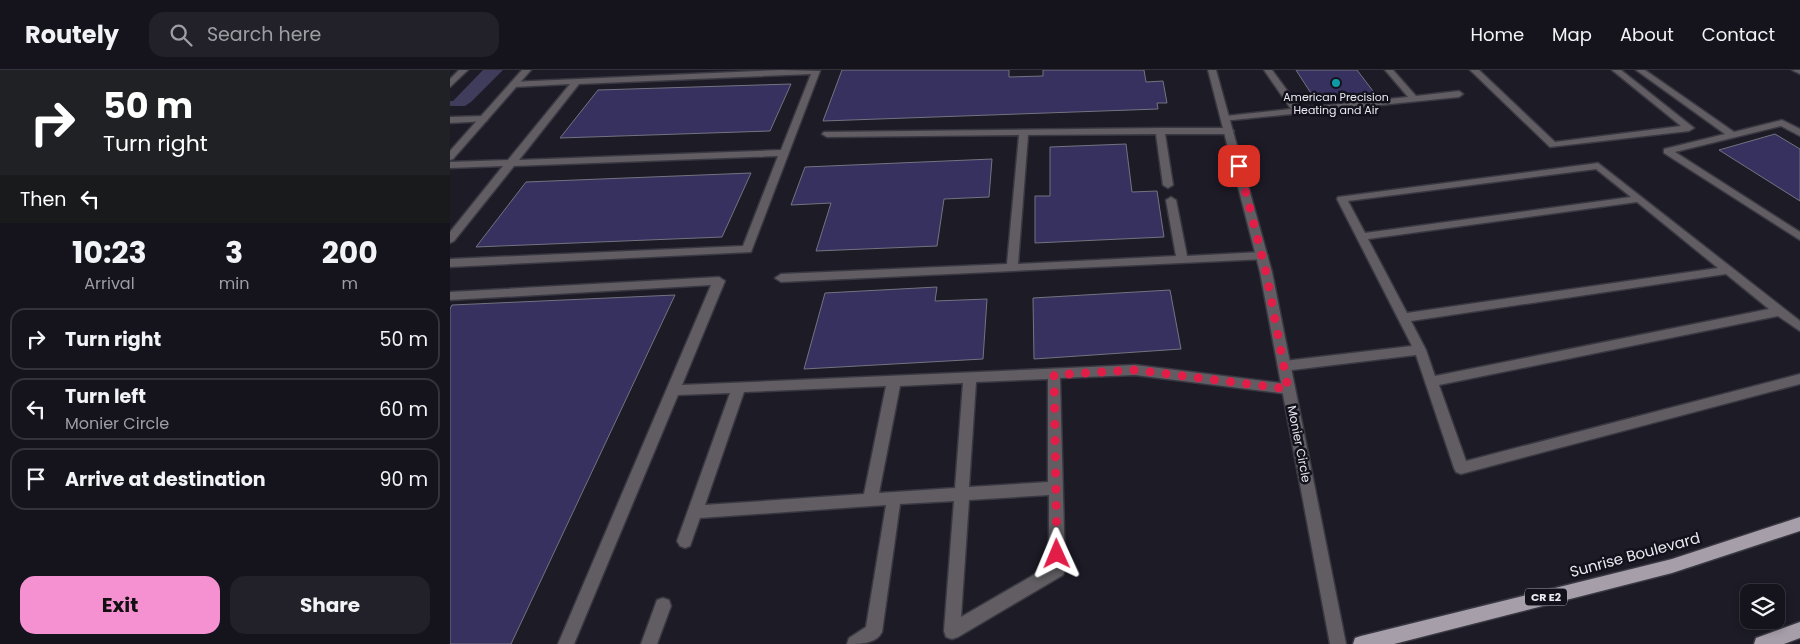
<!DOCTYPE html>
<html lang="en">
<head>
<meta charset="utf-8">
<style>
  body { margin:0; font-family:Poppins,sans-serif; background:#222129; color:#f1f3f6; height:100vh; display:flex; flex-direction:column; font-size:19px; white-space:nowrap }
  * { box-sizing:border-box; margin:0 }
  p { font-size:16px; color:#9d9ea3 }
  .icon { flex:none; width:28px; height:28px; fill:none; stroke:currentColor; stroke-width:2; stroke-linecap:round; stroke-linejoin:round }
  .map { position:relative; flex:1; overflow:hidden }
  .details { display:flex; flex-direction:column; background:#15141c; width:450px }
  .details>* { flex:none }
  .hud { background:#202124; color:#fff; overflow:hidden }
  .controls { position:absolute; left:1290px; top:514px; display:grid; gap:10px }
  .controls a { display:grid; place-items:center; width:45px; height:45px; border-radius:10px; background:#15141c; box-shadow:0 2px 8px #0003,0 0 0 1px #34333b; font-size:25px }
  .pin { position:absolute; display:grid; place-items:center; width:42px; height:42px; color:#fff; margin:-21px; border-radius:10px; box-shadow:0 2px 8px #0006 }
  .me { position:absolute; width:55px; margin:-28px; rotate:359deg; stroke-linejoin:round; filter:drop-shadow(0 0 4px #0008) }
  .turn { display:flex; align-items:center; gap:18px; height:105px; padding:0 20px; font-size:22px }
  .turn .icon { width:65px; height:65px; stroke-width:2.5 }
  .turn b { display:block; font-size:35px; line-height:42px }
  .then { display:flex; align-items:center; height:48px; padding:0 20px; background:#0003; gap:10px; font-size:19px }
  .eta { display:flex; justify-content:space-evenly; align-items:center; height:85px; text-align:center }
  .eta b { font-size:30px; font-weight:700; line-height:35px }
  .cta { display:flex; gap:10px; margin-top:auto; padding:10px 20px }
  .cta a { flex:1; height:58px; border-radius:15px; background:#f590d1; color:#111; font-size:20px; font-weight:700; line-height:58px; text-align:center }
  .cta a+a { background:#222129; color:#f1f3f6 }
  ul { padding:0; list-style:none }
  li { display:flex; align-items:center; gap:15px; height:62px; margin:0 10px 8px; padding:0 10px; border:2px solid #34333b; border-radius:15px }
  li div { flex:1 }
  li b { display:block; font-size:19px }
  li em { font-style:normal }
  header { display:flex; align-items:center; gap:30px; box-sizing:border-box; height:70px; padding:0 25px; background:#15141c; border-bottom:1px solid #34333b }
  header strong { font-size:24px }
  nav { display:flex; gap:28px; margin-inline-start:auto; font-size:18px }
  .search { width:350px; height:45px; background:#222129; display:flex; align-items:center; gap:12px; box-sizing:border-box; padding:0 18px; border-radius:15px; color:#9d9ea3; font-size:19px }
  main { display:flex; flex:1; min-height:0 }
  .map>svg:first-child { display:block }
</style>
</head>
<body>
<header>
<strong>Routely</strong>
<div class="search"><svg class="icon" aria-label="search" viewBox="0 0 24 24"><circle cx="10" cy="10" r="6"/><path d="M15 15l6 6"/></svg>Search here</div>
<nav><a>Home</a><a>Map</a><a>About</a><a>Contact</a></nav>
</header>
<main>
<section class="details">
<div class="hud">
<div class="turn"><svg class="icon" aria-label="right" viewBox="0 0 24 24"><path d="M7 20v-9h11M14 6l5 5-5 5"/></svg><div><b>50 m</b>Turn right</div></div>
<div class="then">Then<svg class="icon" aria-label="left" viewBox="0 0 24 24"><path d="M17 20v-9H6M10 6l-5 5 5 5"/></svg></div>
</div>
<div class="eta">
<div><b>10:23</b><p>Arrival</p></div>
<div><b>3</b><p>min</p></div>
<div><b>200</b><p>m</p></div>
</div>
<ul>
<li><svg class="icon" aria-label="right" viewBox="0 0 24 24"><path d="M7 20v-9h11M14 6l5 5-5 5"/></svg><div><b>Turn right</b></div><em>50 m</em></li>
<li><svg class="icon" aria-label="left" viewBox="0 0 24 24"><path d="M17 20v-9H6M10 6l-5 5 5 5"/></svg><div><b>Turn left</b><p>Monier Circle</p></div><em>60 m</em></li>
<li><svg class="icon" aria-label="arrive" viewBox="0 0 24 24"><path d="M6 21V4h12l-3 4 3 4H6"/></svg><div><b>Arrive at destination</b></div><em>90 m</em></li>
</ul>
<div class="cta"><a>Exit</a><a>Share</a></div>
</section>
<div class="map">
<svg width="1350" height="574" viewBox="0 0 1350 574">
  <rect width="100%" height="100%" fill="#1c1b26"/>
  <!-- green -->
  <path fill="#3f3d5b" d="M33,0H53L21,32L15,36H0V31H3Z"/>
  <!-- building -->
  <path fill="#373160" stroke="#737380" d="M392,0H559V7L593,6V0H694L696,12L713,11L717,33H707L708,39L373,51Z
    M846,0H907L926,25L866,31Z
    M341,14L320,61L110,68L148,20Z
    M1325,64L1350,79V131L1269,80Z
    M676,74L682,122L707,121L714,167L585,173V126H600V77Z
    M542,89L539,127L494,129L487,176L366,181L381,133L341,135L355,97Z
    M301,103L272,167L26,177L76,112Z
    M487,217L485,231L537,229L533,289L354,299L375,223Z
    M720,220L731,279L584,289L583,228Z
    M225,225L61,574H0V239L2,235Z"/>
  <g fill="none" stroke-linecap="round" stroke-linejoin="round">
    <!-- service casing -->
    <g stroke="#393842" stroke-width="3">
      <path id="service" d="M9,0H18L0,17V9Z
        M331,0L370,1L301,182L0,197V189L293,176L328,86L64,96L4,171L0,173V162L53,96L0,98V92L58,90L120,14L64,17L61,16V12ZM361,4L331,80L69,90L129,14Z
        M814,0H822L850,38L958,27L935,0H943L966,26L1009,21L1013,24L1009,27L773,51L771,49L776,46L841,39Z
        M1020,0H1029L1105,72L1231,56L1162,0H1171L1244,58L1239,61L1100,77Z
        M1186,0H1195L1284,62L1332,50L1350,59V66L1331,56L1225,82L1350,162V170L1214,83V79L1275,64Z
        M1342,0H1350V4Z
        M34,46L37,47V51L0,53V47Z
        M710,58H779L784,61L779,64H715L723,115L718,118L713,115L706,64L578,65L568,194L726,186L716,130L721,127L726,130L737,186L812,182L818,186L816,189L331,212L325,208L331,204L557,194L569,65L377,67L372,64L374,62Z
        M1148,93L1350,251V261L1328,246L989,315L1016,391L1350,304V314L1011,404L1006,402L1004,398L966,285L834,301L830,299L828,296L830,293L834,291L962,276L887,129L888,127ZM1146,99L1181,127L915,163L898,131ZM1187,132L1268,198L957,243L918,169ZM1276,204L1319,239L985,306L976,280L961,251Z
        M269,207L275,211L232,315L685,295L839,314L844,315L845,319L844,323L839,324L685,305L610,308L615,500L613,505L508,567L502,569L496,567L494,561L504,431L450,434L432,562C426,574 410,574 397,574L399,568L416,557L436,435L250,448L240,476L235,478L230,476L227,471L280,323L228,325L124,574H108L261,215L0,230V222ZM598,309V412L519,417L526,312ZM513,313L505,418L429,423L450,316ZM436,316L414,424L255,435L294,322ZM599,425V496L511,547L519,430Z
        M213,528L219,530L221,536L207,574H191L207,530Z"/>
    </g>
    <!-- minor casing -->
    <g stroke="#393842" stroke-width="3">
      <path id="minor" d="M72,0H81L3,89L0,90V81Z
        M758,0H766L822,202L896,574H880L810,202Z"/>
    </g>
    <!-- primary casing -->
    <g stroke="#393842" stroke-width="3">
      <path id="primary" d="M1350,447V461L1222,503L944,574H903L905,568L911,566L1222,489Z
        M1350,552V568L1334,574H1304L1306,568Z"/>
    </g>
    <!-- service -->
    <use href="#service" fill="#615d62" fill-rule="evenodd"/>
    <!-- minor -->
    <use href="#minor" fill="#615d62" fill-rule="evenodd"/>
    <!-- primary -->
    <use href="#primary" fill="#a69ea9" fill-rule="evenodd"/>
  </g>
  <g fill="none" stroke-linecap="round" stroke-linejoin="round">
    <!-- route -->
    <path stroke="#e11d48" stroke-width="9" stroke-dasharray="0 16.2" d="M607,484L604,305L685,300L838,319L816,202L789,96"/>
  </g>
  <!-- markers -->
  <circle fill="#0f9aa8" stroke="#13121c" stroke-width="2" cx="886" cy="13" r="5"/>
  <g text-anchor="middle" stroke-width="5" stroke-linejoin="round" paint-order="stroke">
    <!-- far-poi labels -->
    <g font-size="11" fill="#e9e9f1" stroke="#13121c">
      <text x="886" y="31">American Precision<tspan x="886" dy="13">Heating and Air</tspan></text>
    </g>
    <!-- shield labels -->
    <rect fill="#13121c" stroke="#a9a8b1" stroke-width="1" x="1075" y="518.5" width="42" height="17" rx="4"/>
    <g font-size="11" font-weight="bold" fill="#e9e9f1">
      <text x="1096" y="531">CR E2</text>
    </g>
    <!-- street labels -->
    <g font-size="12" fill="#e9e9f1" stroke="#13121c">
      <text transform="translate(849 374) rotate(79)" y="4">Monier Circle</text>
    </g>
    <!-- near-street labels -->
    <g font-size="15" fill="#e9e9f1" stroke="#13121c">
      <text transform="translate(1185 485) rotate(-15)" y="5">Sunrise Boulevard</text>
    </g>
  </g>
</svg>
<div class="controls">
<a><svg class="icon" aria-label="layers" viewBox="0 0 24 24"><path d="M12 4l9 5-9 5-9-5zM3 14l9 5 9-5"/></svg></a>
</div>
<div class="pin" style="left:789px;top:96px;background:#d93025"><svg class="icon" aria-label="arrive" viewBox="0 0 24 24"><path d="M6 21V4h12l-3 4 3 4H6"/></svg></div>
<svg class="me" style="left:607px;top:484px" viewBox="-20 -20 40 40"><path d="M0-17L14 15 0 8-14 15z" fill="#e11d48" stroke="#fff" stroke-width="4"/></svg>
</div>
</main>
</body>
</html>
